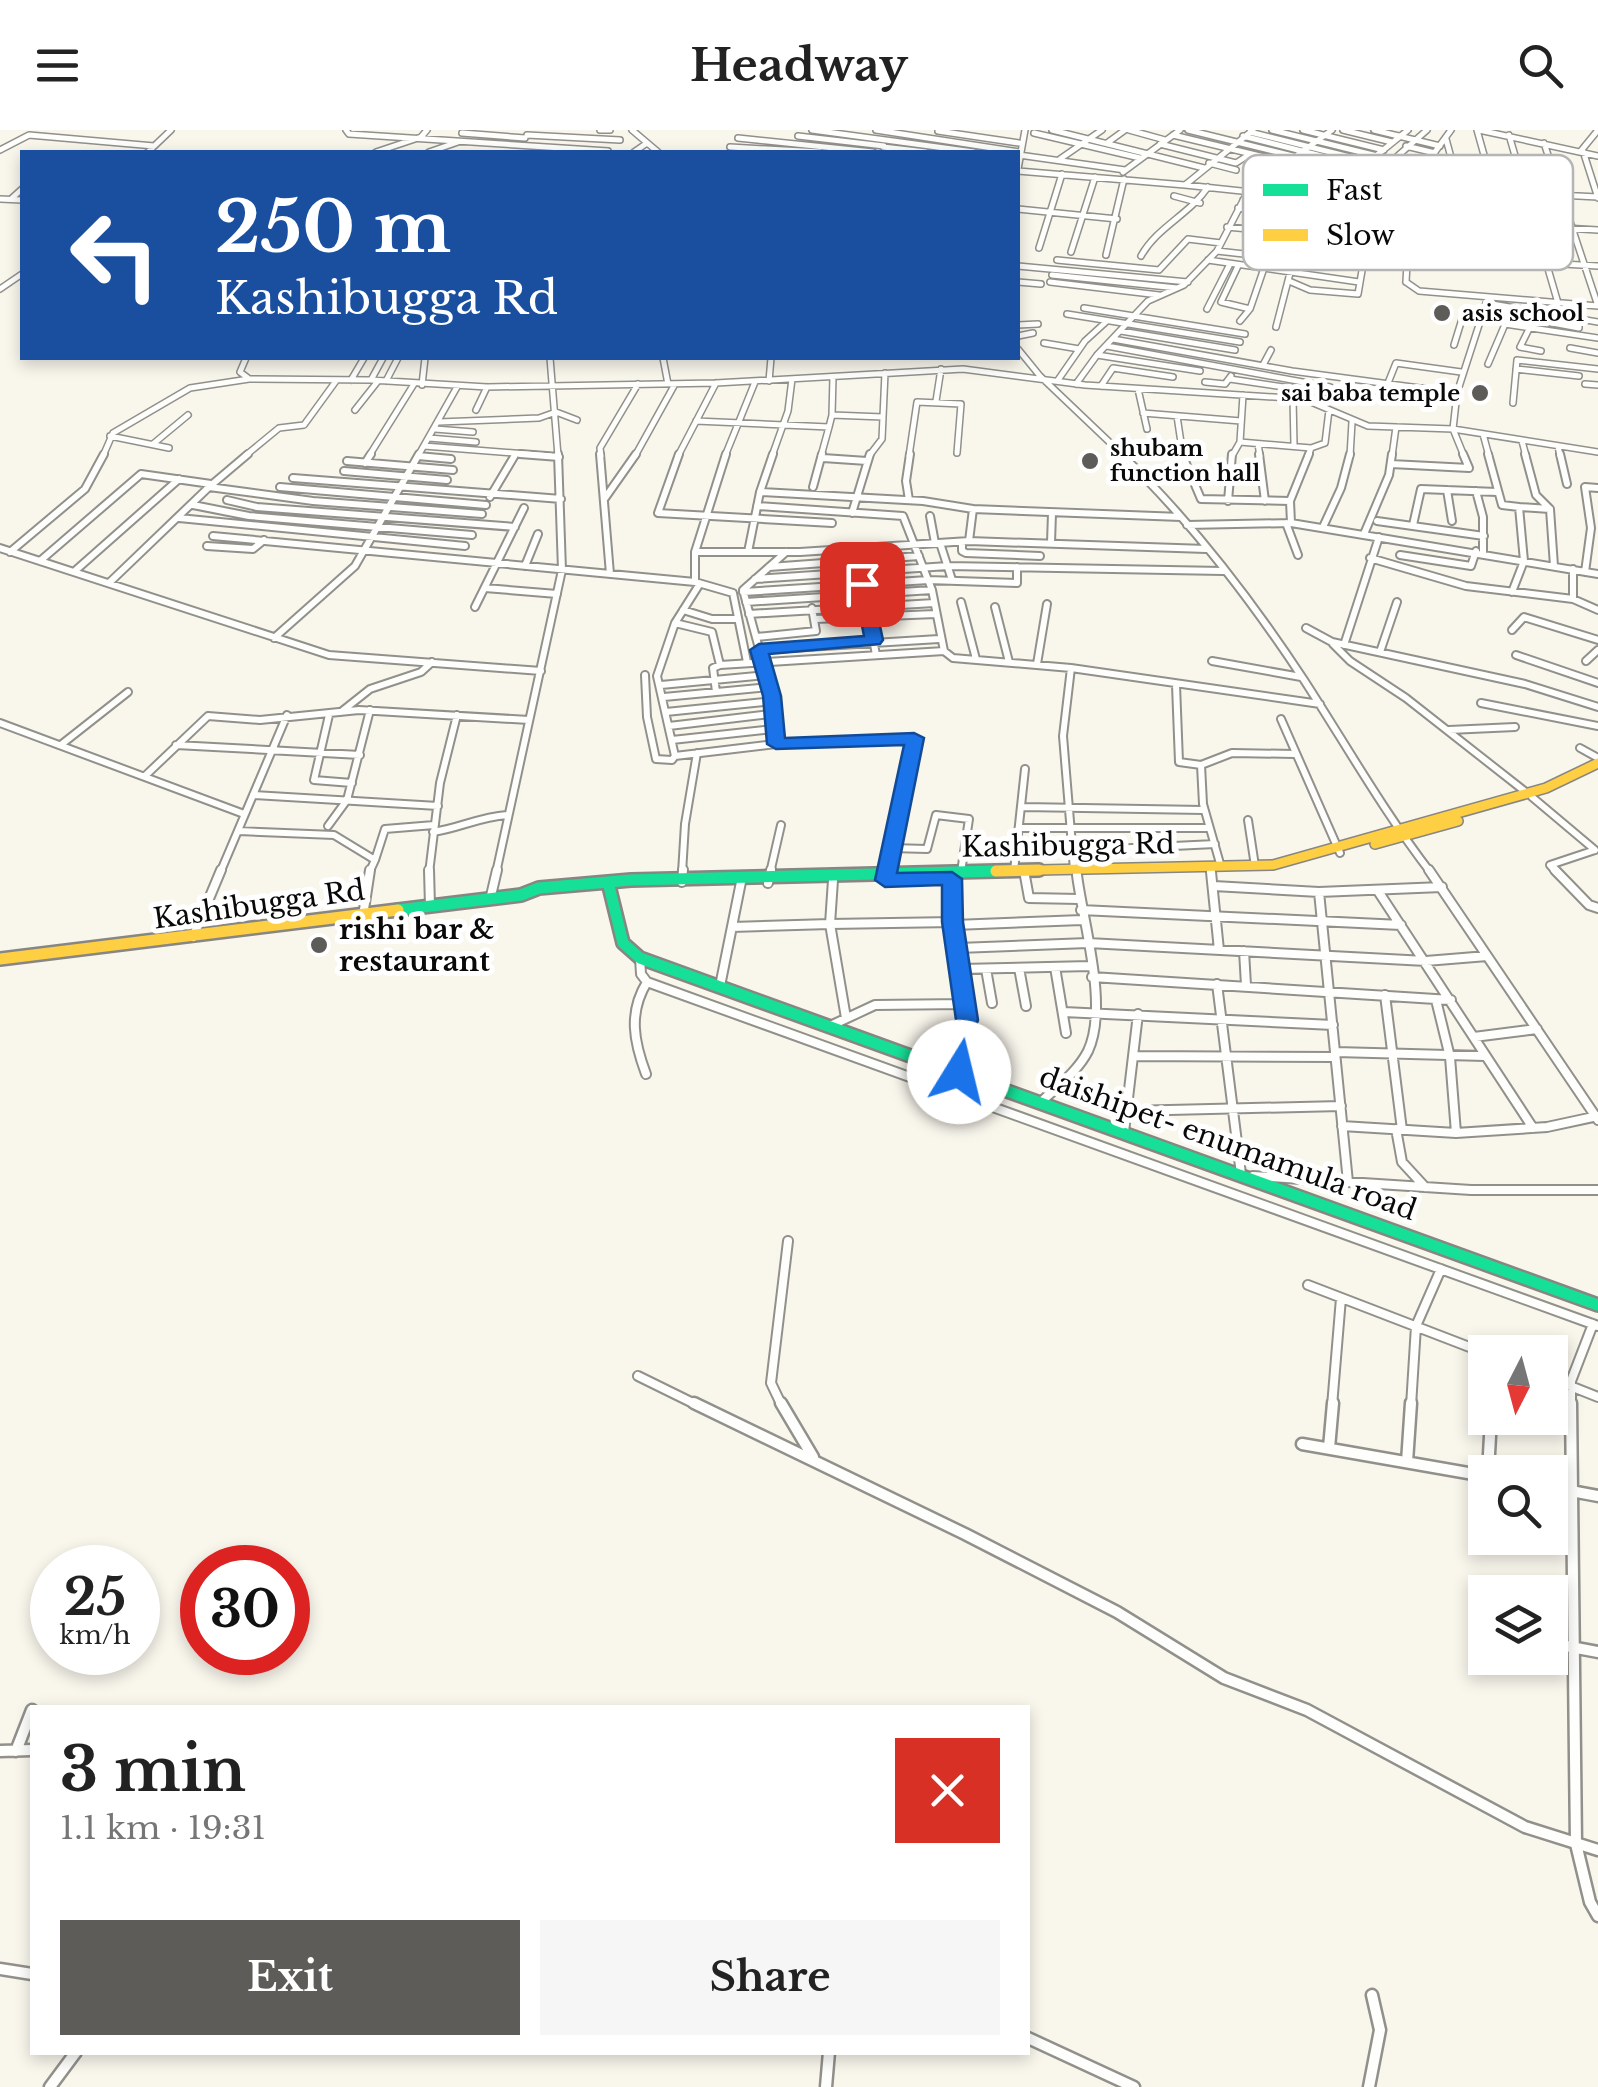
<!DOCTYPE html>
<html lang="en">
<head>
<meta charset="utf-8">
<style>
  body { margin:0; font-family:"Libre Baskerville",serif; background:#f6f6f6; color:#222; height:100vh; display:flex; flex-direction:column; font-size:38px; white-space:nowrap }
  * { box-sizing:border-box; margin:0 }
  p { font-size:32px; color:#767676 }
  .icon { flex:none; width:55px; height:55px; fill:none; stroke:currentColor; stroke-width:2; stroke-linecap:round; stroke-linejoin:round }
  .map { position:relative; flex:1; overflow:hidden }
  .drawer { position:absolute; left:30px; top:1575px; width:1000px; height:350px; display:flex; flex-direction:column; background:#fff; border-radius:0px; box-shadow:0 5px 15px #0003 }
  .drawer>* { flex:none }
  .top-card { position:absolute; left:20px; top:20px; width:1000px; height:210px; border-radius:0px; box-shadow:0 5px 15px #0003; background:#1a4fa0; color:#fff; overflow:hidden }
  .needle { width:65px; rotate:186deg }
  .fabs { position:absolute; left:1468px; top:1205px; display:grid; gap:20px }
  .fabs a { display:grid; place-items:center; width:100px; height:100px; border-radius:0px; background:#fff; box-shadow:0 5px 15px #0003; font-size:50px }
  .speed { position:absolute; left:30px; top:1415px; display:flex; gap:20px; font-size:50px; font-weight:700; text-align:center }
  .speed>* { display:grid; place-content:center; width:130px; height:130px; border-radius:50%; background:#fff; box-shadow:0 5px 15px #0003; line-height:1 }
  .speed small { font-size:25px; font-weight:400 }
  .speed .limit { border:15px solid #d22; background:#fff; color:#111 }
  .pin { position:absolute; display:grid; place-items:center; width:85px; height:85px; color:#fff; margin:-42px; border-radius:20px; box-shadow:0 5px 15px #0006 }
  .me { position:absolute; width:110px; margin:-55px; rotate:9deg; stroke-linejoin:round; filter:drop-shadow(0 0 8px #0008) }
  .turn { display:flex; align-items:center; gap:35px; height:210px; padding:0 30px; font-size:45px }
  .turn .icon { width:130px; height:130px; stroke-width:2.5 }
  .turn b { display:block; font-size:70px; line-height:85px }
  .round { display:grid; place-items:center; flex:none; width:105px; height:105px; border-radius:0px; background:#f6f6f6 }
  .headline { display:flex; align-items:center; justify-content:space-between; height:170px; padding:0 30px }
  h1 { font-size:60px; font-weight:800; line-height:75px }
  .action { display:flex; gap:20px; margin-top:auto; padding:20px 30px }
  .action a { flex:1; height:115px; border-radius:0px; background:#5d5c58; color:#fff; font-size:40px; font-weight:800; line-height:115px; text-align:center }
  .action a+a { background:#f6f6f6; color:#222 }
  header { display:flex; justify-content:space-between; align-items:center; height:130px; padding:0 30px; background:#fff; font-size:45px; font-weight:800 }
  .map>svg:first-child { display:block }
</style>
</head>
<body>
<header><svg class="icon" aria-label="menu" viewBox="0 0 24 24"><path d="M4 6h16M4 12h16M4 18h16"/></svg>Headway<svg class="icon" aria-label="search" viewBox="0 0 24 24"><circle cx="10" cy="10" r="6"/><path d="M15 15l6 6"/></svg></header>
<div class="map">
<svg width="1598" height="1957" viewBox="0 0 1598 1957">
  <rect width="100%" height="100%" fill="#f9f6ec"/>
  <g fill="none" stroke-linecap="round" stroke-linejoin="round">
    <!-- street-far3 casing -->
    <g stroke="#91908b" stroke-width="8">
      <path id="street-far3" d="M346,0L349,4L608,21
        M600,0H610
        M632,0L658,22
        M812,0L974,22
        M876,0L1019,22
        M1052,0L1204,38
        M1129,0L1165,10
        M1188,0L1423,58L1598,67
        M1272,0L1426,38
        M1303,0L1384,20
        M1343,0L1392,12
        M1374,0L1440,16
        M1477,0L1514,132
        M1479,0L1598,26
        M938,1L1019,13
        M1250,2L1370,32
        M462,3L525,8
        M1034,3L1140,28
        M527,5L620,10
        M1173,5L1289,33
        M1509,5L1558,173
        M798,6L884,16
        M1243,6L1423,52
        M738,8L873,22
        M1446,9L1479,130
        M1107,13L1125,0
        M1544,13L1597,173
        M1160,14L1236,33L1250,24
        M1406,16L1435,23
        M730,17L820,22
        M883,17L926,22
        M0,20L29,5L154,16
        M1583,21L1598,68
        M148,22L171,0
        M376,22L421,7L427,0
        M429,22L458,12
        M634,22L647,13
        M1580,22L1598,0
        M1019,25L1125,40
        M1060,29L1102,0
        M1425,32L1552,39
        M1209,33L1236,40
        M1383,35L1424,44
        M1018,39L1025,0
        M1018,41L1185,55L1253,0
        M1123,42L1180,0
        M1185,55L1418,80
        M1307,55L1329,35
        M1342,60L1358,61L1427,0
        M1174,66L1200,73
        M1288,67L1301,54L1342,60L1356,42L1408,0
        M0,69L22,70
        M11,69L22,59
        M1243,70L1276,74
        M1238,78L1268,82
        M1018,79L1117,89
        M1281,84L1311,88
        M1414,89L1598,100
        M1429,90L1436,127
        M1227,97L1412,114
        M1334,107L1337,73
        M1355,111L1361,76
        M1039,118L1062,44
        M1217,121L1361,137
        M1071,122L1095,47
        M1106,125L1124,49
        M1407,125L1598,136
        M1141,126C1157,97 1189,85 1208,57
        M1057,130L1159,140L1188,109L1221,113
        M1208,130L1359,152
        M1018,136L1188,152
        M1238,136L1221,172L1250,179L1240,191
        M1052,145L1177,158
        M1289,151L1310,160L1358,164L1365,123L1297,116
        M1018,152L1041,154
        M1050,152L1159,165
        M1406,152L1419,161L1598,176
        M1406,152L1408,114L1424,37L1451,0
        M0,159L22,144
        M1486,173L1598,192
        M1084,178L1245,204
        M1207,179L1230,134
        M1250,179L1263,141
        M1067,184L1240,212
        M1510,185L1579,198V174
        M1505,194L1598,208
        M1018,195L1038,194
        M1276,197L1297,116L1317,71
        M1529,199L1520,217L1541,221
        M1121,201L1235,220
        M1018,206L1033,203
        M1113,209L1292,241L1457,263
        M1044,213L1079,219
        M1454,215L1462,189L1480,190
        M1107,216L1330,257
        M1570,218L1598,223
        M1018,219L1040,246L1124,326
        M1097,225L1200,241
        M246,228L240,242L248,248
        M550,228L558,326
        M663,228L668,254
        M1488,234L1506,192
        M1263,235L1271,220
        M1516,239L1579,246
        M1230,249L1324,263
        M351,250L364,228
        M371,250L383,228
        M1058,250L1085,211L1107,191
        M386,251L398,228
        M769,251L771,228
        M1205,252L1225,254L1231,246
        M1388,253L1396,233L1461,242
        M1076,254L1097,225L1148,171L1184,155L1217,121L1248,61L1332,0
        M1585,254L1598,255
        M422,255L425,228
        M1101,256L1113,238L1173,247
        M1138,259L1147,299
        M1243,265L1240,312L1311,318
        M1362,266L1418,271L1422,258
        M1293,268L1294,315
        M936,271L941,239
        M1513,273L1517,230L1598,239
        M355,280L378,251
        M476,280L487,257
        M1143,283L1241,291
        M832,285L833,247
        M1177,286L1183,326
        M696,291L829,297L832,285L883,287
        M439,292L539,288L556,282L577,290
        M435,299L473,302
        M1483,304L1489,326
        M110,306L169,318
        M429,308L476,312
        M1522,311L1526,326
        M153,314L188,285
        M1258,314L1260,326
        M424,316L551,326
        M1558,316L1560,326
        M103,326L113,303L190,258L249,249L371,250L487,257L716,253L963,239L1085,255L1304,269L1368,296L1453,299L1598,322
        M245,326L279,298L304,295L336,251
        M369,326L414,254
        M418,326L457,257
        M601,326L600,318L638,254
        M635,326L675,254
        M678,326L716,253
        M725,326L755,252
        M772,326L788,281L792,249
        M821,326L829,297
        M869,326L882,309L885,243
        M909,326L917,272L961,274L957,323
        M1232,326L1240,312
        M1308,326L1311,318L1325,313L1329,280
        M1350,326L1352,292
        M1392,326L1396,297
        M1464,326L1453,299L1457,263L1488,167"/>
    </g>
    <!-- street-far2 casing -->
    <g stroke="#91908b" stroke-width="10">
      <path id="street-far2" d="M248,324L209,357L313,371L482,384
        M520,324L559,327
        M600,324L610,444
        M679,324L658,383L832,393
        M1121,324C1189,389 1252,471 1304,550C1346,615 1384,682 1431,743
        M1182,324L1201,369L1290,371
        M1259,324L1265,371
        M1488,324L1502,375L1519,377L1524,431L1512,462
        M1525,324L1536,365L1550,379L1554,436
        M1560,324L1567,354
        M418,326L451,329
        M823,328L867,331
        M347,331L453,340
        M365,333L371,324
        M1391,334L1469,338L1463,324
        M344,341L447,350
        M293,348L561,369
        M280,357L486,375
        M813,357L822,324
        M1447,360L1452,391
        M1476,361L1483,387V423
        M760,362L923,371L973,379
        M490,367L515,325
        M605,368L636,324
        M227,370L257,377L515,397
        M909,370L906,351L910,324
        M1228,371L1232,324
        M193,375L249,386L472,405
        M1519,377L1550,379
        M852,383L870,324
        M930,386L935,413
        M179,388L465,416
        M1377,391L1484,406
        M1286,393L1298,425
        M1291,393L1290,371L1309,324
        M1187,395L1291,393L1598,444
        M1413,395L1421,359L1497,362
        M1323,397L1341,358L1350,324
        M1364,404L1389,345L1392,324
        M213,406L695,452V422H800L969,411L1206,419
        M969,411L973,379L1181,387
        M962,412V421L966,423L1040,426
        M940,413L952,450
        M1051,413L1052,383
        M207,416L253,419L264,410
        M0,418L329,525L541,541
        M10,422L85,359L104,324
        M695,422L726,324
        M748,422L760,362L773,324
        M1400,425L1471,436L1476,421
        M1370,428L1466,456L1573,469L1598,480
        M40,431L141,344L211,354
        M525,436L538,404
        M769,437L919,426
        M1573,439V469
        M76,440L179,349
        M1585,442L1591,398L1585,357L1598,358
        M755,449L948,436L1223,441
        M695,452L733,463L747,532
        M109,453L209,357
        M699,455L675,493L657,546L675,626L784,613L914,608L887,743
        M485,458L557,464
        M743,462L928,450L1017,453V437
        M746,472L932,460
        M961,472L976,529
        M475,477L524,378
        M995,477L1009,532
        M683,480L712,489H736
        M749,484L934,473
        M869,487L876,525
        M816,489L935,484
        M675,493L712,502L720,535
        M1306,498L1332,512L1525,554L1598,577
        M1512,500L1524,487L1598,510
        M756,507L816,501L812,478
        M274,508L355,436L419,324
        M1333,514L1350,531L1406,568L1527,663
        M1344,515L1379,407
        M759,520L939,509
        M944,521L953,528L1071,538L1320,574
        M1380,522L1397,472
        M1516,525L1598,553
        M1212,531L1301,547
        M1586,531L1598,520
        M1037,534L1047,474
        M1071,538L1063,606L1074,740
        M645,545L647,587L656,629L672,630L675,626
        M661,555L766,545
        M1176,555L1179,632L1201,635
        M716,562L713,538L720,535L944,521L932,460L903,386L757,376
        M664,567L770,557
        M1481,573L1598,596
        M341,582L370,559L421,542L432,532
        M666,582L773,571
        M329,585L314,650L352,653
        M1281,589L1340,723
        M0,593L244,684
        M669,596L771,584
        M1449,600L1515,597
        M672,610L773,599
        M776,613L772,566L743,460L786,422
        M62,614L128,562
        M176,615L360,625
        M1580,618L1598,628
        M146,645L208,586L260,590L359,580L529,590
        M253,665L438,676
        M1532,667L1595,720
        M1023,677L1203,680
        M1248,690L1255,736
        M328,696L347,670L370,580
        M1020,698H1208
        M239,701L334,705L375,730L369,743
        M433,702C460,698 479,687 507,685
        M1016,717L1070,721L1215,714
        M891,718L927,719L936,685L969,689L961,742
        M375,730L385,699L434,695
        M1221,737L1203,674L1201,635L1232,623L1295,624
        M1014,741L1025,639
        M220,743L287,585
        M429,743L440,653L457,585
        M496,743L562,440L558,324
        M682,743L685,694L697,623
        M770,743L781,695
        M1557,743L1550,735L1595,720"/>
    </g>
    <!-- street-far1 casing -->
    <g stroke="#91908b" stroke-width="12">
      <path id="street-far1" d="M429,740L430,776
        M1429,740L1598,990
        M1555,740L1589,775L1598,778
        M1211,742L1219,820
        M1025,746L1029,768L1079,769
        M952,749L953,792L967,890L961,906L959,942
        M885,750L887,740
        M682,752L683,740
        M768,753L771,740
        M1214,756L1319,762L1442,757
        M1378,761L1533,998
        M1319,762L1348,1052
        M490,770L497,740
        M1081,780L1401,795
        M363,786L370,740
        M954,795L1082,790
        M732,797L830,794L833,750
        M193,807L221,740
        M958,818L1088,813L1426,831L1487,826
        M1244,821L1246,855
        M640,828L641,844L647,852L1598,1196
        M1055,837L1066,903
        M1019,838L1026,876
        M961,839L1090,836
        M986,839L992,873
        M1092,847L1451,870
        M1217,854L1241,1044
        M720,856L741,752
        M1385,865L1402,1000
        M1064,882L1333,895
        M846,888L830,794L953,792
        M830,896L875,875L964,874
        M1474,907L1537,899
        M1336,922L1485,926
        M1135,926L1335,927
        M646,944C634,912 628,883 647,852
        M1041,972C1057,957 1078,941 1088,921C1109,876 1083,793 1077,745
        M1128,981L1341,976
        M1342,996L1456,1003L1450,927L1436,870
        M1396,999L1402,1032L1425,1057
        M1124,1002L1138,884
        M1456,1003L1547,997L1598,986
        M1253,1046L1471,1060H1598
        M1308,1155L1485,1223
        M638,1246L699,1276
        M1550,1248L1598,1267
        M782,1276L771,1253L788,1111
        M1332,1276L1341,1168
        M1411,1276L1416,1196L1441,1139
        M1571,1276V1251L1593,1194"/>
    </g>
    <!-- street casing -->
    <g stroke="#91908b" stroke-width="15">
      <path id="street" d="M694,1273L965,1404L1117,1482L1224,1548L1307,1580L1525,1697L1598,1720
        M781,1273L813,1327
        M1571,1273L1576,1714L1590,1772L1598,1786
        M1302,1314L1485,1346
        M1329,1318L1333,1273
        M1407,1332L1411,1273
        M1488,1342L1491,1288
        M1550,1357L1598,1366
        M1550,1513L1598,1522
        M0,1621L32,1620
        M16,1621L32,1580
        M0,1839L32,1844
        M1028,1908L1134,1957
        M50,1957L76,1922
        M826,1957L829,1922
        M1369,1957L1380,1900L1372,1865"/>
    </g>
    <!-- fast-far1 casing -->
    <g stroke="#888682" stroke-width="12">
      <path id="fast-far1" d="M932,743L996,741"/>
    </g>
    <!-- fast casing -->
    <g stroke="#888682" stroke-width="16">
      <path id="fast" d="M608,752L623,813L640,828L1598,1175
        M398,780L521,765L539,758L631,750L996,741"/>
    </g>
    <!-- slow-far1 casing -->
    <g stroke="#888682" stroke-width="12">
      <path id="slow-far1" d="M1375,714L1458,691
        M996,741L1273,735L1546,658L1598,633"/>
    </g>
    <!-- slow casing -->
    <g stroke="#888682" stroke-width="16">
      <path id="slow" d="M996,741L1039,740
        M0,829L398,780"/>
    </g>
    <!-- street-far3 -->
    <use href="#street-far3" stroke="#fefefc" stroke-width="5"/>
    <!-- street-far2 -->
    <use href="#street-far2" stroke="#fefefc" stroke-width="6"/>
    <!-- street-far1 -->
    <use href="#street-far1" stroke="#fefefc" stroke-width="8"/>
    <!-- street -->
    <use href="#street" stroke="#fefefc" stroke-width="10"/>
    <!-- fast-far1 -->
    <use href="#fast-far1" stroke="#16e098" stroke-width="9"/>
    <!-- fast -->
    <use href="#fast" stroke="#16e098" stroke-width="11"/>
    <!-- slow-far1 -->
    <use href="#slow-far1" stroke="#ffcf43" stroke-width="9"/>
    <!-- slow -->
    <use href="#slow" stroke="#ffcf43" stroke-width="11"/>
  </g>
  <!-- route -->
  <path fill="#1a73e8" stroke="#114b97" stroke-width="2.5" d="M862,448L871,454L883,510L880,514L769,524L781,566L785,608L914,603L924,608L897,743L952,742L962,749L963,792L978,890L972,906L970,942L959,950L948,942L950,906L956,890L942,792V755L885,757L875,750L904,615L776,619L767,614L763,566L750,520L759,514L864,506L854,454Z"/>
  <!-- markers -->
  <g fill="#5d5c58" stroke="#fff" stroke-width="4">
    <circle cx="1442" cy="183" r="10"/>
    <circle cx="1480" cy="263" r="10"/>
    <circle cx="1090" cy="331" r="10"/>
    <circle cx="319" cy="815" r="10"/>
  </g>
  <g text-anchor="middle" stroke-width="10" stroke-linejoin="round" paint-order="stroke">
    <!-- far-poi labels -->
    <g font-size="22" font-weight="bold" fill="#090909" stroke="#fff" text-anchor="start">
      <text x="1462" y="191">asis school</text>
      <text x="1460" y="271" text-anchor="end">sai baba temple</text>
      <text x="1110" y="326">shubam<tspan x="1110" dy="25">function hall</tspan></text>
    </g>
    <!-- street labels -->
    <g font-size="28" fill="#090909" stroke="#fff">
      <text transform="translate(1068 715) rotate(-1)" y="10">Kashibugga Rd</text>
      <text transform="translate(259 774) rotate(-8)" y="10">Kashibugga Rd</text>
      <text transform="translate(1228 1013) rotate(20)" y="10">daishipet- enumamula road</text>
    </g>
    <!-- poi labels -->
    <g font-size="28" font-weight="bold" fill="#090909" stroke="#fff" text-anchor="start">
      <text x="339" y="809">rishi bar &amp;<tspan x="339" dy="32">restaurant</tspan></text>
    </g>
  </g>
  <!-- legend -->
  <rect x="1243" y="25" width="330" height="115" rx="15" fill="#fff" stroke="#b5b5b5" stroke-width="2.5"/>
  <rect x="1263" y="54" width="45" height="12" fill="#16e098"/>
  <rect x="1263" y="99" width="45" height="12" fill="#ffcf43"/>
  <g font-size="28" fill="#090909">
    <text x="1326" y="70">Fast</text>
    <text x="1326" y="115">Slow</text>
  </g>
</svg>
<div class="fabs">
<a><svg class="needle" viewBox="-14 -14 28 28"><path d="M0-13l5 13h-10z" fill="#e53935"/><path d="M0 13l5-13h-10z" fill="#767676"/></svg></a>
<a><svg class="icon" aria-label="search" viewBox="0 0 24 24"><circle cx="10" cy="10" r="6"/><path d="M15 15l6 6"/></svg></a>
<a><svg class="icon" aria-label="layers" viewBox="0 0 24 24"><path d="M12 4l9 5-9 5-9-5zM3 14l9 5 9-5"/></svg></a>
</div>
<div class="speed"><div>25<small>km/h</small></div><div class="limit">30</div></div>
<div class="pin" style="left:862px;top:454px;background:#d93025"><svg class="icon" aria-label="arrive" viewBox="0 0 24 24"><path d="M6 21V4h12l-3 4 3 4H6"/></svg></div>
<svg class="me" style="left:959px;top:942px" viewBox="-20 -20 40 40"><circle r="19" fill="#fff"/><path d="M0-13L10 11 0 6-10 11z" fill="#1a73e8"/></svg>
<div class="top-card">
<div class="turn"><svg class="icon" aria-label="left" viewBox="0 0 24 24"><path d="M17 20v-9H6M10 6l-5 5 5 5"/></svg><div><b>250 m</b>Kashibugga Rd</div></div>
</div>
<section class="drawer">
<div class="headline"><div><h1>3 min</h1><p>1.1 km · 19:31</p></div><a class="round" style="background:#d93025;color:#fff"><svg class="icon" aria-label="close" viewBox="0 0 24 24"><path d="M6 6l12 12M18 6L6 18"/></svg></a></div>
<div class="action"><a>Exit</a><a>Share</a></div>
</section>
</div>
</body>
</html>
